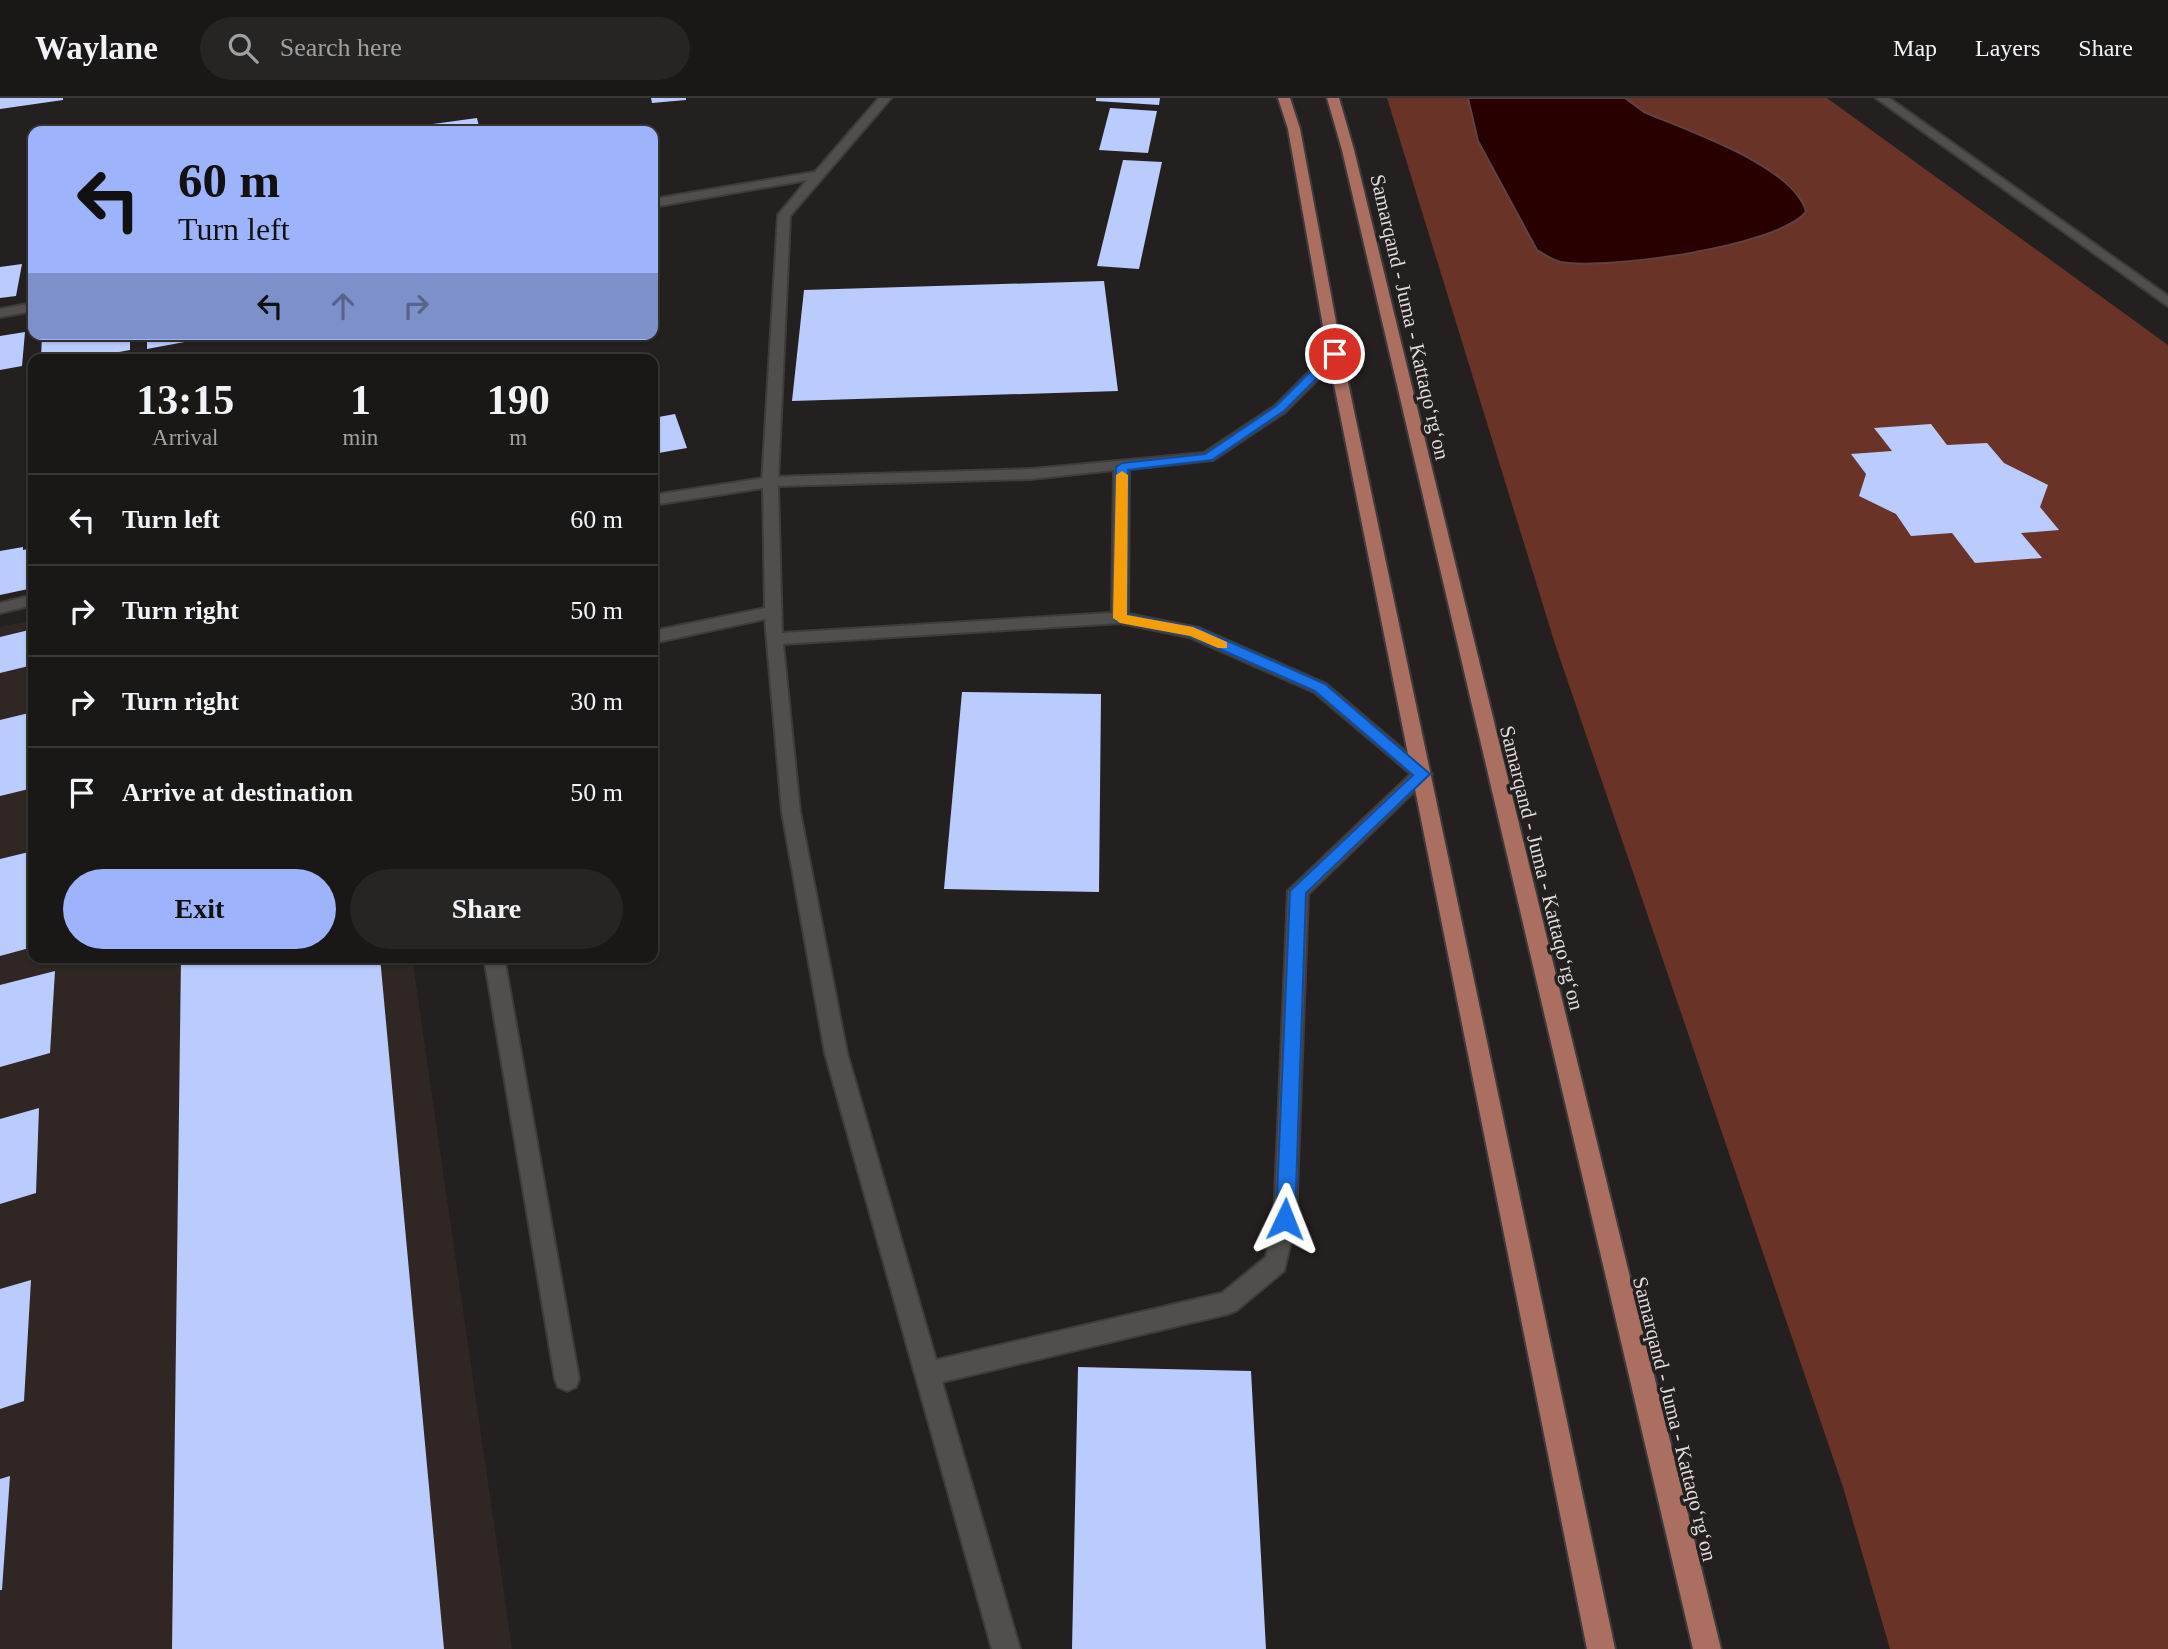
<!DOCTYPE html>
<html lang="en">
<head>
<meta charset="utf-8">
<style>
  body { margin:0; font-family:Georgia,serif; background:#272524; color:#f1f3f6; height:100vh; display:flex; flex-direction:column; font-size:26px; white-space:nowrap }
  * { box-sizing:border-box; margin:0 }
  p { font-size:23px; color:#9fa0a1 }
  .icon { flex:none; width:38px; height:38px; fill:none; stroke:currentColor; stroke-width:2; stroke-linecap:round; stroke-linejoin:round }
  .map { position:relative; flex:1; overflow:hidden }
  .sheet { position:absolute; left:28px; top:256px; width:630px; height:609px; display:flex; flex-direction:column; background:#1a1817; border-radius:14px; box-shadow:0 2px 5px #0004,0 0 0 2px #383736 }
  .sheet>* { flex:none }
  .banner { position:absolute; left:28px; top:28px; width:630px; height:214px; border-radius:14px; box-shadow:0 2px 5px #0004,0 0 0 2px #383736; background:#9db4fd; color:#111; overflow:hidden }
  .pin { position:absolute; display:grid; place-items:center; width:60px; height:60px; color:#fff; margin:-30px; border:4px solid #fff; border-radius:50%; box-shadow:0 2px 7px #0007 }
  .me { position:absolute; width:77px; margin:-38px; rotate:2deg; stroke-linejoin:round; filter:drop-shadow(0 0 5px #0008) }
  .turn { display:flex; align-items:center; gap:24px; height:147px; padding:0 35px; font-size:32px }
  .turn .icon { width:91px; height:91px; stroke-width:2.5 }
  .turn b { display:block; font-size:49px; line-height:60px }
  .lanes { display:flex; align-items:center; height:66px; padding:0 35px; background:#0003; justify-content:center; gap:35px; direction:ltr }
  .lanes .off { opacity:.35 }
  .eta { display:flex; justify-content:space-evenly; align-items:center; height:119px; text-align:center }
  .eta b { font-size:42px; font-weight:700; line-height:49px }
  .action { display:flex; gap:14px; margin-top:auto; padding:14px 35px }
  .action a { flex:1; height:80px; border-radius:42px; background:#9db4fd; color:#111; font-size:28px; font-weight:700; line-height:80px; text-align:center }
  .action a+a { background:#272524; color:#f1f3f6 }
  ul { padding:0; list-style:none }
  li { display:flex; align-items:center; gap:21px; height:91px; padding:0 35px; border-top:2px solid #383736 }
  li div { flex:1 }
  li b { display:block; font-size:26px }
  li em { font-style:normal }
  header { display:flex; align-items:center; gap:42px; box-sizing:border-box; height:98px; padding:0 35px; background:#1a1817; border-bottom:2px solid #383736 }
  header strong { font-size:33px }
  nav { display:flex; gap:38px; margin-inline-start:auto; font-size:24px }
  .search { width:490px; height:63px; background:#272524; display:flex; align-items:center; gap:18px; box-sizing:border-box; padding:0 24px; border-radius:38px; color:#9fa0a1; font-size:26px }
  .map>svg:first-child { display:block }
</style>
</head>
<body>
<header>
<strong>Waylane</strong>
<div class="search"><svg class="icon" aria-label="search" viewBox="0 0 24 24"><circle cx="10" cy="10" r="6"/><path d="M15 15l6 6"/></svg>Search here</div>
<nav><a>Map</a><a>Layers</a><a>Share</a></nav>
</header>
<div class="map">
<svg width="2168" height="1551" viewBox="0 0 2168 1551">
  <rect width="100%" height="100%" fill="#23201f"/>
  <!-- built -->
  <path fill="#302724" d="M33,522V859H412L512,1551H0V529Z"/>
  <!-- green -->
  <path fill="#6a3327" d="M1387,0H1827L2168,247V1551H1890L1843,1389L1555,546Z"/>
  <!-- water -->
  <path fill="#290000" stroke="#5f4242" stroke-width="2" d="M1468,0H1625L1644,14C1685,32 1795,68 1806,114C1777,149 1606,172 1561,164C1552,162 1545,157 1537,152L1478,43Z"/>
  <!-- building -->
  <path fill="#bacbfe" d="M0,0H63V2L0,11Z
    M651,0H686V2L652,5Z
    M1096,0H1160L1159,7L1096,3Z
    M1110,10L1157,13L1148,55L1099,52Z
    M477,20L480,33H411V29Z
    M1123,62L1162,64L1139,171L1097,168Z
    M22,166L16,198L0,200V169Z
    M1104,183L1118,293L792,303L804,192Z
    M25,234L22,268L0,272V238Z
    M42,236H130V252L81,261H41Z
    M147,236H217V238L147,251Z
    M675,316L687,350L653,356V320Z
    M1931,326L1947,347L1987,345L2004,365L2048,387L2040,409L2059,432L2021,435L2042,460L1975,465L1952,435L1911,438L1896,416L1859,398L1866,376L1851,356L1892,353L1874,330Z
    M23,449V452L33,450V490L0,497V453Z
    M33,531V567L0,575V539Z
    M962,594L1101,596L1099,794L944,791Z
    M33,614V690L0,698V622Z
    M33,753V849L0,858V761Z
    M181,859H380L444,1551H172Z
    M55,873L50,955L0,969V887Z
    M39,1010L36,1095L0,1106V1021Z
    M31,1182L24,1303L0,1311V1191Z
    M1078,1269L1251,1273L1266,1551H1072Z
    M10,1378L2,1492H0V1381Z"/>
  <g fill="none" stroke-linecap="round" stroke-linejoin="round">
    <!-- service casing -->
    <g stroke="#3e3c3b" stroke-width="4">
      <path id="service" d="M1876,0H1889L2168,198V208Z
        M1335,252L1340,253V259L1285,314L1213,362L1129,371L1128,516L1199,530L1326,586L1432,676L1308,796L1296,1121L1284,1173L1236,1213L1228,1216L942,1284L1020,1551H992L825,955L782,714L765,521L653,545V533L765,510L763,390L653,407V397L770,379L1031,371L1204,355L1275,308L1330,253ZM1114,372L1112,515L782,535L778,388L1031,381ZM1120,525L1189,539L1314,594L1411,676L1288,793L1274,1121L1266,1159L1222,1195L936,1262L847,955L800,714L783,546Z
        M33,497V507L0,515V505Z
        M484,859H504L579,1281L576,1289L567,1293L558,1289L555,1281Z"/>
    </g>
    <!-- minor casing -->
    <g stroke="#3e3c3b" stroke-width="4">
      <path id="minor" d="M879,0H891L790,118L778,384L770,389L765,387L762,384L778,117L807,82L653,109V101L815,74Z
        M33,205V213L0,219V211Z"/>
    </g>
    <!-- primary casing -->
    <g stroke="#3e3c3b" stroke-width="4">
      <path id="primary" d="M1278,0H1290L1300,31L1342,256L1615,1551H1587L1328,256L1288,31Z
        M1327,0H1339L1354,52L1721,1551H1693L1342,52Z"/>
    </g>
    <!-- service -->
    <use href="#service" fill="#524e4d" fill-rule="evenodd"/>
    <!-- minor -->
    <use href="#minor" fill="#524e4d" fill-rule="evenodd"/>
    <!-- primary -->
    <use href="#primary" fill="#aa6f61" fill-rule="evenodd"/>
  </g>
  <!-- route -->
  <path fill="#1a73e8" stroke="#114b97" stroke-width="2" d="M1331,253L1341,256L1284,313L1212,362L1128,372L1127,517L1198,530L1325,586L1430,676L1306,795L1295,1121L1292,1127L1285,1129L1279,1127L1276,1121L1290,793L1413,677L1315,593L1190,538L1115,523L1116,369L1122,365L1205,356L1276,308Z"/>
  <!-- slow -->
  <path fill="#f59e0b" d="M1122,373L1128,377L1127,517L1193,529L1227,544V550H1218L1190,538L1120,525L1113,520L1116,377Z"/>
  <g text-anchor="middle" stroke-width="7" stroke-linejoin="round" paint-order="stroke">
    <!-- street labels -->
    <g font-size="21" fill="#dedcdb" stroke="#23201f">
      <text transform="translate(1410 219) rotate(77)" y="7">Samarqand - Juma - Kattaqo‘rg‘on</text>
      <text transform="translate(1542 770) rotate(76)" y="7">Samarqand - Juma - Kattaqo‘rg‘on</text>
      <text transform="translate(1675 1321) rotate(76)" y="7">Samarqand - Juma - Kattaqo‘rg‘on</text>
    </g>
  </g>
</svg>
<div class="pin" style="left:1335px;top:256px;background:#d93025"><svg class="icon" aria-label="arrive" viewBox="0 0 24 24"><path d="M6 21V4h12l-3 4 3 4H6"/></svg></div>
<svg class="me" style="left:1285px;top:1121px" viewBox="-20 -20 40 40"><path d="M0-17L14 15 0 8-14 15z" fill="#1a73e8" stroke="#fff" stroke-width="4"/></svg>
<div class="banner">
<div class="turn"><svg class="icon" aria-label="left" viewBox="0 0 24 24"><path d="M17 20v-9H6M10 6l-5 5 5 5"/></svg><div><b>60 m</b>Turn left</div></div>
<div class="lanes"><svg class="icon" aria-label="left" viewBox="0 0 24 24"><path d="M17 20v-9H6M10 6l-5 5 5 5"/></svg><svg class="icon off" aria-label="ahead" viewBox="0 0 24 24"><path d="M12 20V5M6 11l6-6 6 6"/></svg><svg class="icon off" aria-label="right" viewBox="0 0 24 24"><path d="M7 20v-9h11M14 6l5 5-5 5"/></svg></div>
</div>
<section class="sheet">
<div class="eta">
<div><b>13:15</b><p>Arrival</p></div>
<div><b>1</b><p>min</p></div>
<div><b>190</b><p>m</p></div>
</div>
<ul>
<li><svg class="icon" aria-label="left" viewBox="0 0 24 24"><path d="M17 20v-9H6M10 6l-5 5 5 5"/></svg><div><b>Turn left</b></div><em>60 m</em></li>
<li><svg class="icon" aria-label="right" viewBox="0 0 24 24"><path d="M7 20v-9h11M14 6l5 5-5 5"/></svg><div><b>Turn right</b></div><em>50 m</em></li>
<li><svg class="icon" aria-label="right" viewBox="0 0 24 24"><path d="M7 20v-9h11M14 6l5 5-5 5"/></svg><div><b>Turn right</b></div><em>30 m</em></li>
<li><svg class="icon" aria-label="arrive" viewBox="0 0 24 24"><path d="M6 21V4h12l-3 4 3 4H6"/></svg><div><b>Arrive at destination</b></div><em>50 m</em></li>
</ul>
<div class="action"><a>Exit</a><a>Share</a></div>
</section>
</div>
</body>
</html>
